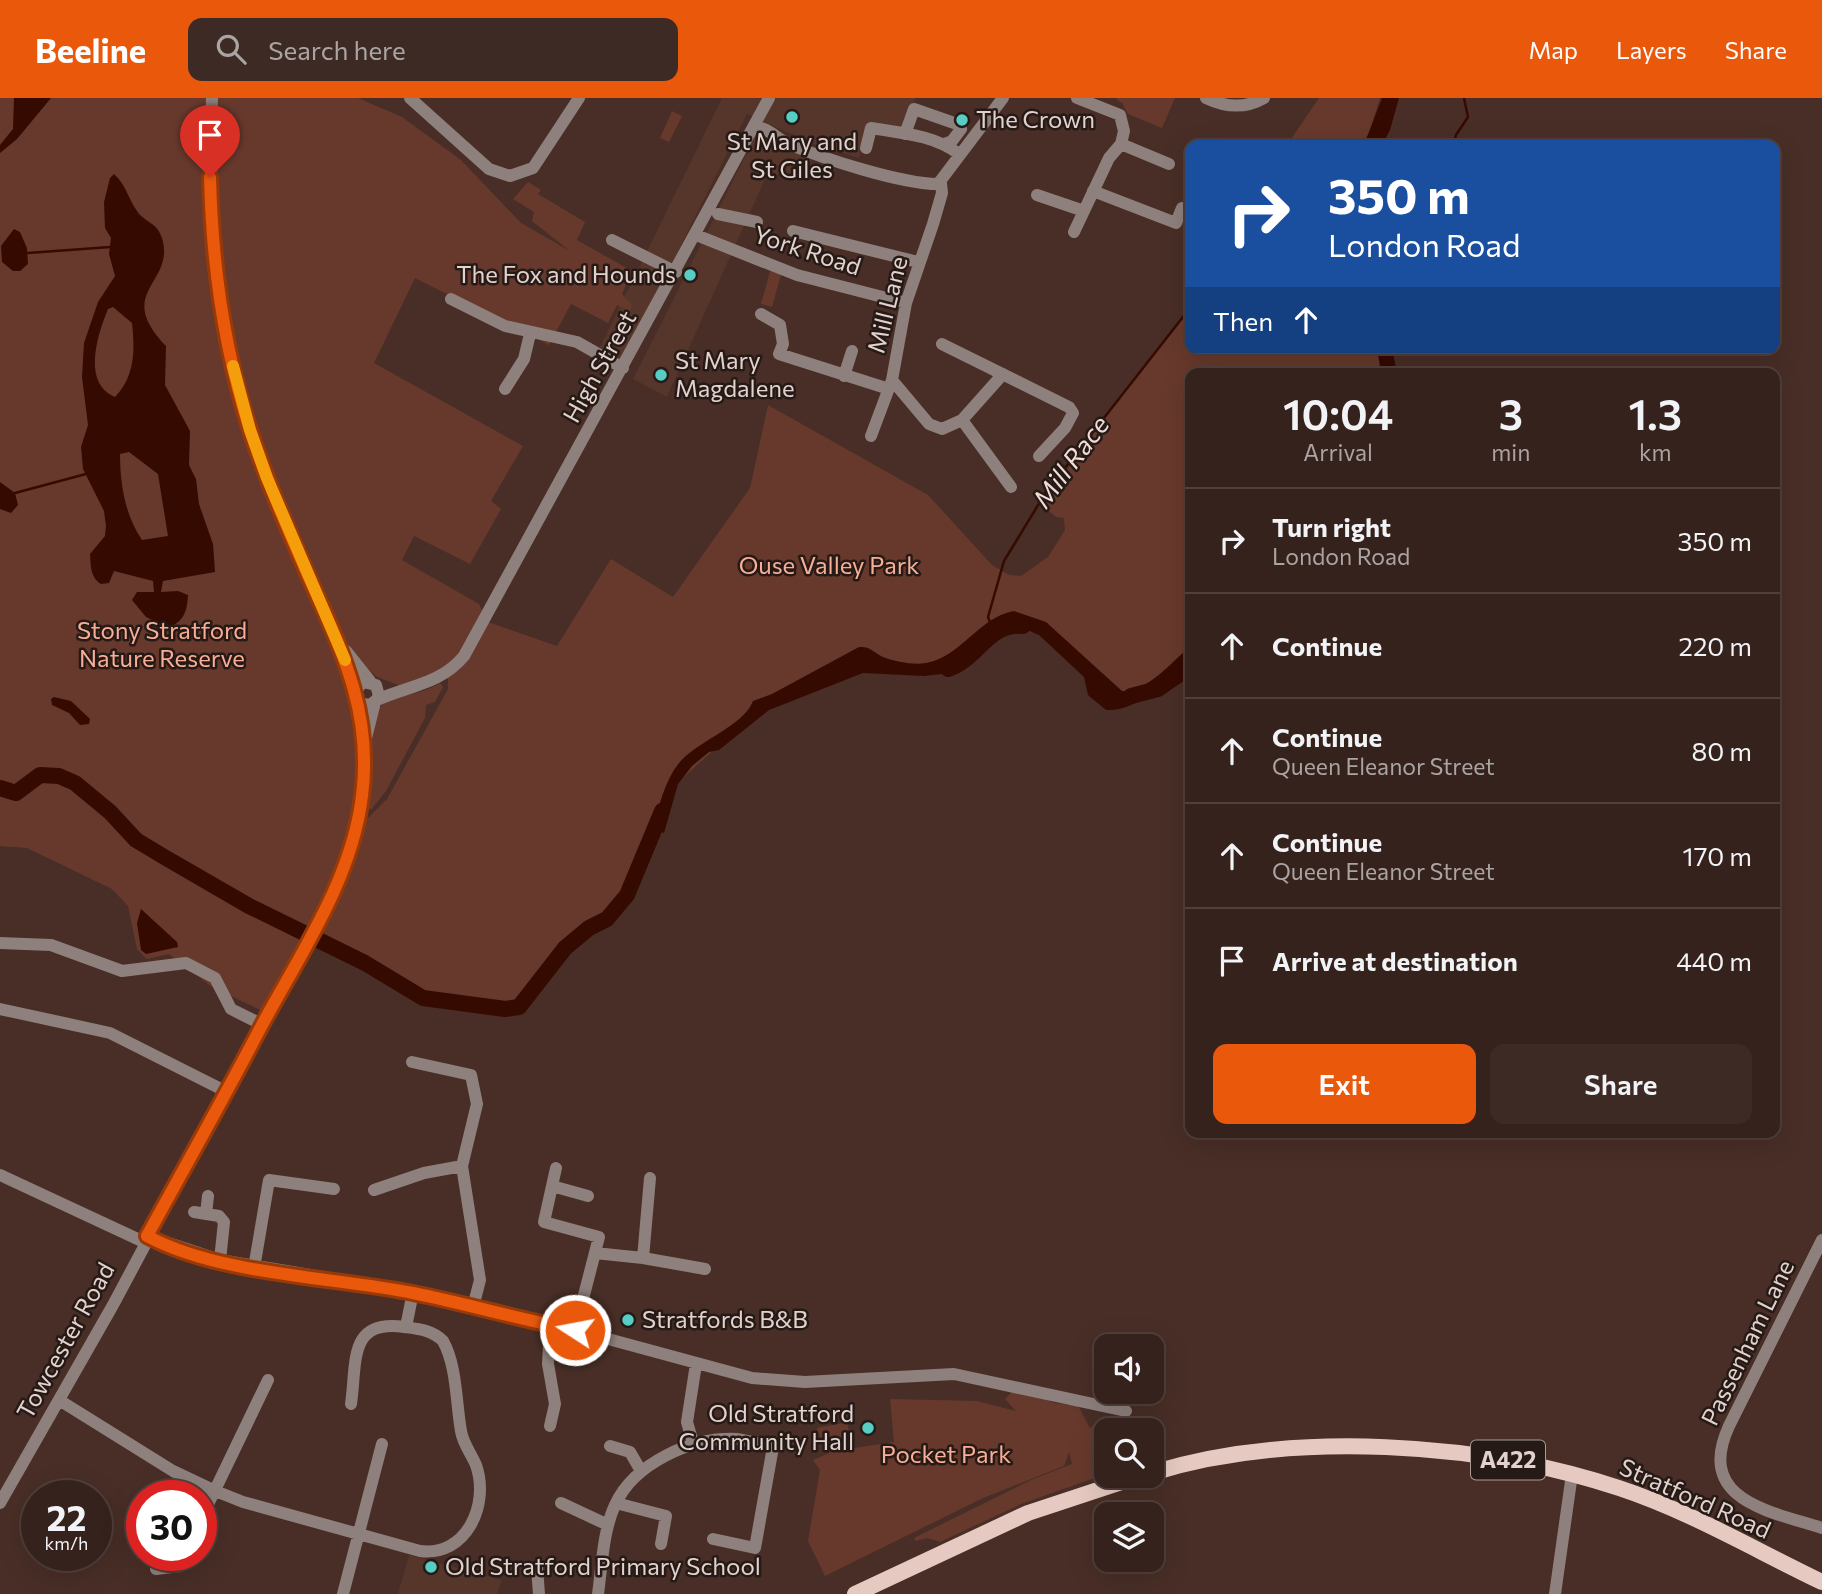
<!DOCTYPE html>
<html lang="en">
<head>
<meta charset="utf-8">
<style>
  body { margin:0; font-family:Commissioner,sans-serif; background:#3d2a25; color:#f1f3f6; height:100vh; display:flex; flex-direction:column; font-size:26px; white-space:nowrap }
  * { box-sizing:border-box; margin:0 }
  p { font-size:23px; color:#aaa4a3 }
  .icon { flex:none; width:38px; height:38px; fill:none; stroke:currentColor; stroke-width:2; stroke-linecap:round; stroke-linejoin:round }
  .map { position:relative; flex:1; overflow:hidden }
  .side { position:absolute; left:1185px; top:270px; width:595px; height:770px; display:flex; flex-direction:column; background:#36221c; border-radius:14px; box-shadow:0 7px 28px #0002,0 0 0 2px #503f3b }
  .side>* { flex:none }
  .top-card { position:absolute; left:1185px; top:42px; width:595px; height:214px; border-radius:14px; box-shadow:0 7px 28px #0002,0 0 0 2px #503f3b; background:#1a4fa0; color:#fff; overflow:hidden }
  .tools { position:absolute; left:1094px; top:1236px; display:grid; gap:14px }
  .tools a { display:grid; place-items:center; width:70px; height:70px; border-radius:14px; background:#36221c; box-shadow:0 7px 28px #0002,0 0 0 2px #503f3b; font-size:35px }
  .speed { position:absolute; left:21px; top:1382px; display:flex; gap:14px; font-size:35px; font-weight:700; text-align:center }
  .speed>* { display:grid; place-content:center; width:91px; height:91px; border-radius:50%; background:#36221c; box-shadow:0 7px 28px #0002,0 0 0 2px #503f3b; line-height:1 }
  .speed small { font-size:18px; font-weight:400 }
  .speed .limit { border:10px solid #d22; background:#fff; color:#111 }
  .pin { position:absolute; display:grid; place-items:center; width:60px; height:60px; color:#fff; margin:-72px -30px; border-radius:50% 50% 50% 0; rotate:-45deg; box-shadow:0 0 7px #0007 }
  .pin .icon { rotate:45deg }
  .me { position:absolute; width:77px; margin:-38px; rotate:281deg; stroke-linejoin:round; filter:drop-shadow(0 0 5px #0008) }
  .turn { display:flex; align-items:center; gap:24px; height:147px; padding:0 28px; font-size:32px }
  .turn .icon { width:91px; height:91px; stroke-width:2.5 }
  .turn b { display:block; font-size:49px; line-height:60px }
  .then { display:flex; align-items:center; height:66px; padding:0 28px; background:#0003; gap:14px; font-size:26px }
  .eta { display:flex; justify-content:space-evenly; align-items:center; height:119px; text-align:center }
  .eta b { font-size:42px; font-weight:600; line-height:49px }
  .button { display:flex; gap:14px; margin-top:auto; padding:14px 28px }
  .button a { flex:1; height:80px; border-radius:14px; background:#ea580c; color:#fff; font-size:28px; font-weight:600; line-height:80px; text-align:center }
  .button a+a { background:#3d2a25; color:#f1f3f6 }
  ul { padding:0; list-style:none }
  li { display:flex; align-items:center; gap:21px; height:105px; padding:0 28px; border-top:2px solid #503f3b }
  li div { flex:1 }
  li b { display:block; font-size:26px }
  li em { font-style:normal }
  header { display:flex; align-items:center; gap:42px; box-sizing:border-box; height:98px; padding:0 35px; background:#ea580c; color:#fff }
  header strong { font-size:33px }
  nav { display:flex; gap:38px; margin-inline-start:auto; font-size:24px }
  .search { width:490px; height:63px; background:#3d2a25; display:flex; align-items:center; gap:18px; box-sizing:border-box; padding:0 24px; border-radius:14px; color:#aaa4a3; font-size:26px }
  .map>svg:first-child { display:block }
</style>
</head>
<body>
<header>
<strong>Beeline</strong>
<div class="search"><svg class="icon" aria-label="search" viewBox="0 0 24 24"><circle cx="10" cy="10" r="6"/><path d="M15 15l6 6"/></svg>Search here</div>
<nav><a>Map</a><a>Layers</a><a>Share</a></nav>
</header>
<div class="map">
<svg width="1822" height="1496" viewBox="0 0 1822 1496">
  <rect width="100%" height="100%" fill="#482e26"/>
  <!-- built -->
  <path fill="#56352b" d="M722,0H916L900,31L867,24L859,60L814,46L747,16L623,262L600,249Z
    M756,37L812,61L802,84L780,76L766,79L667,299L633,281Z
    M409,1457L502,1482L497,1496H398Z"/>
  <!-- green -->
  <path fill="#67392c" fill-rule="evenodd" d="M0,0H358L402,19L461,62L521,125L570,153L532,123L534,114L513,101L528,84L541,92L538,96L585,124L577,142L632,173L622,196L632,207L630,214L617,207L608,225L571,206L549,247L415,180L374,265L523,348L491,403L501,411L470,466L414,438L402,462L479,506L488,524L557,548L611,461L673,499L750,390L768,307L928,397L992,467L1009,477L1021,478L1048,459L1065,432L1064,420L1056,419L1043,408L1086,343L1190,210V250H1386L1391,275H1190V566L1127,603L1022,517L1009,515L942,570L853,574L758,612L677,685L633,787L514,905L472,910L423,900L368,861L312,835L269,916L212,889L169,856L147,861L137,851L128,808L112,791L27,750L0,748ZM357,561L377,579L406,590L448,576V591L387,701L356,732L355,615L350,591Z
    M1118,0H1175L1162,30L1128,16L1122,5L1116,1Z
    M1319,0H1380L1369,35L1360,47H1287Z
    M672,13L682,18L669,44L660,40Z
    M771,170L782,173L772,209L761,206Z
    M440,585L443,589L435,604L426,607L425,620L386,693L371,712L368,709C369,696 372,683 372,670C373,650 365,614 388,603C406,595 420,597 440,585Z
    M1012,1294L1034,1296L1054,1305L1078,1308L1090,1330C1093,1328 1095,1324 1098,1322C1106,1315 1132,1326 1140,1332H1106V1376L1021,1406L940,1444L927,1440L916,1443L914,1440L1031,1382L1072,1366L1069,1354L1064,1368L983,1400L825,1478L808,1443L820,1372L813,1362L834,1353L894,1344L890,1301L977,1303L1016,1313L1005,1301Z
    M843,1325L848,1326L850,1348L823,1351L817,1330Z"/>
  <!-- water -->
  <path fill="#350a00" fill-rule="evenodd" d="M14,0H51L17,41L0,55V47L13,31Z
    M1382,0H1399L1390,32L1382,47H1364Z
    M114,76C126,87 128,100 137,113C144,124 157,124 162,140C176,186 113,193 166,248L165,287L190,333L189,367L196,381L199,406L213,446L215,474L163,483L161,494L178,493L188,497C187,514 184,523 168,530L146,519L132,502L137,494H154L153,483L114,473L109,485L101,486C90,479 91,468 90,456L105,438L106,428L104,413L83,371L81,349L88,327L82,279L84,245L98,204L115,178L109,156L111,140L105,130L104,104L110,80ZM113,209L132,225C135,253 135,278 115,299C82,285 97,238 108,211ZM129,354L158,376L168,438L142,442C125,417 120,386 120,356Z
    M14,131L20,134L27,150L28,166L20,173H13L2,164L1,148Z
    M1377,250H1392L1397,275H1381Z
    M0,384L15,395L18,407L11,415L0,411Z
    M1014,513L1046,524L1122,593C1147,595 1172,563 1190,549V571C1167,585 1134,614 1106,612L1088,597L1084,579L1039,537L1018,528L999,531L970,551L965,563L951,575L924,578L863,575L769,612L719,652L709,654L692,668L678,686L664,735L652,730C659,709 665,682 679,665C697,643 744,628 753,603L772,596L859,549C871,548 874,555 883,559C896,564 913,567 926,565C961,559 979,519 1014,513Z
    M54,599L71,603L90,621L89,626L80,627L69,615L52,607L51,601Z
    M141,811L177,844L178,849L146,856L141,852L137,825Z"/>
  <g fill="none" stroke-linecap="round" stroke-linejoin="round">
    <!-- stream -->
    <path stroke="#350a00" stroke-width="2.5" d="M1453,47L1456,37L1468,19L1464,0
      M28,155L110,149
      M1391,259L1397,250
      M15,395L86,376
      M991,527L988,519L1004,463L1046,394L1190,210"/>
    <!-- river -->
    <path stroke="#350a00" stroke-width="16" d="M948,571C977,562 989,524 1023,528
      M1131,598L1158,591L1190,569
      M0,690L16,695L40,677L59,678L75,685L110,714L136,742L166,760L249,808L365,865L423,900L505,911L519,909L565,850L589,830L607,821L627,797L662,713"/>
    <!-- minor -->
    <path stroke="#8e807c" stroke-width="12" d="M212,0C208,112 216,223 250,331C278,421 326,503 356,592
      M410,0L489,71L510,78L533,70L579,0
      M1206,0C1225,9 1245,11 1264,0
      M755,29C768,29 777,41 789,46C824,61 902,86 938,86L1003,0
      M905,36L914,11L957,26L961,31L952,43L944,46
      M1121,46L1169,66
      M866,50L871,30C901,35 934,37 959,56
      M1093,93L1176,125L1182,110
      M1037,97L1084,113
      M718,116L757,124
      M793,133L918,164
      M1074,134L1109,60L1121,46L1124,33L1120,17L1077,0
      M696,137L797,177L906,205
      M612,142L676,174
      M451,201L505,228L577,244L623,270
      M761,216L780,227L783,246L779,256L889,291
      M942,246L1069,309L1073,315L1065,330L1039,358
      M844,278L852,253
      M892,282L929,326L942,331L962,322L1003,276
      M505,291L524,261L530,236
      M962,322L1011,389
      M871,338L892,282L906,205L933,126L942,95L941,85
      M346,553L370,583
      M377,602C408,588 441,586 464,558L769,0
      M359,604C368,609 375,606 379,598L376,587L363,584L356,592L364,633
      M0,845L51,847L122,873L186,865L215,880L231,911L263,927
      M0,911L110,935L227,994
      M412,964L471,977L477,1006L462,1068L480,1182L473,1209
      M556,1070L544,1124L599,1139L575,1232
      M0,1077L144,1144
      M552,1088L588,1098
      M374,1092L424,1075L462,1068
      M194,1114L219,1118L224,1124L220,1162
      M206,1116L208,1098
      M147,1138L220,1162L413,1194L575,1232L752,1280L805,1284L954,1276L1126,1313
      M1822,1142L1729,1328C1695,1402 1769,1413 1822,1430
      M595,1155L643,1160L650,1080
      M643,1160L705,1171
      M254,1170L269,1082L334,1091
      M550,1228L548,1266L555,1306L550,1328
      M406,1229L413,1194
      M59,1302L173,1373L213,1392L243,1404L420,1453C466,1459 490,1407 476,1367C471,1355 463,1346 461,1333C456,1305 457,1268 443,1243C432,1232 419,1231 404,1229C348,1221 357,1264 351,1306
      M693,1345L687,1324L696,1266
      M610,1348L630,1354L641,1373
      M0,1405L113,1207L327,806L358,724L365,644L375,604
      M561,1405L608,1427
      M616,1405L666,1418L661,1446
      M201,1421L268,1282
      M537,1470L539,1496
      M156,1471L180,1468L190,1458
      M343,1496L382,1346
      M598,1496C602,1467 603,1433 615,1407C634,1365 692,1339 736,1341C748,1342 761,1347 773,1349L755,1450L713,1441
      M1555,1496L1572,1376"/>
    <!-- major -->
    <path stroke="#e6cac1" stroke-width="16" d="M1152,1375C1292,1332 1480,1344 1619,1390C1689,1413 1755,1452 1822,1484
      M855,1496L1028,1415L1143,1377"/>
  </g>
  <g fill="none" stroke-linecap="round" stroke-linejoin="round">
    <!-- route casing -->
    <g stroke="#983908" stroke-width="18">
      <path id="route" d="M210,79C212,165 224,251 250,332C266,381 287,429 307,475C341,551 373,613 362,698C352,781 301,855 262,927C225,998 186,1067 147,1138C219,1177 333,1179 413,1195C468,1206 521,1222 575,1232"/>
    </g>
    <!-- route -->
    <use href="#route" stroke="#ea580c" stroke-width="12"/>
    <!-- slow -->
    <path stroke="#f59e0b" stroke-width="12" d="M233,268L250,332L267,380L345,562"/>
  </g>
  <!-- markers -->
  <g fill="#56cec4" stroke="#251a16" stroke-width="2.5">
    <circle cx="792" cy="19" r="7"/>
    <circle cx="962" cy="22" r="7"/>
    <circle cx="690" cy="177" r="7"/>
    <circle cx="661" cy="277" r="7"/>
    <circle cx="628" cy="1222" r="7"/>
    <circle cx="868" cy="1330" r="7"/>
    <circle cx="431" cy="1469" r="7"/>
  </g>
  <g text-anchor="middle" stroke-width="5" stroke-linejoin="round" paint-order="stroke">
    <!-- shield labels -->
    <rect fill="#251a16" stroke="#a99a95" stroke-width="2" x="1471" y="1342.5" width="74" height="39" rx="5"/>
    <g font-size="23" font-weight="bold" fill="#e2d1cc">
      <text x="1508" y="1370">A422</text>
    </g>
    <!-- poi labels -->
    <g font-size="24" fill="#e2d1cc" stroke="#251a16" text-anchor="start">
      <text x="976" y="30">The Crown</text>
      <text x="792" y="52" text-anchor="middle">St Mary and<tspan x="792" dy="28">St Giles</tspan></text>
      <text x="676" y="185" text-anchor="end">The Fox and Hounds</text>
      <text x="675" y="271">St Mary<tspan x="675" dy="28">Magdalene</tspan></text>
      <text x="642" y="1230">Stratfords B&amp;B</text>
      <text x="854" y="1324" text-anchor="end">Old Stratford<tspan x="854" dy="28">Community Hall</tspan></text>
      <text x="445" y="1477">Old Stratford Primary School</text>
    </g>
    <!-- street labels -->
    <g font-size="24" fill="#e2d1cc" stroke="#251a16">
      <text transform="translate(807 153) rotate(18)" y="8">York Road</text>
      <text transform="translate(888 207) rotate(-76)" y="8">Mill Lane</text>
      <text transform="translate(600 269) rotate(-61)" y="8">High Street</text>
      <text transform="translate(66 1243) rotate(-61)" y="8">Towcester Road</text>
      <text transform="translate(1748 1245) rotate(-64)" y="8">Passenham Lane</text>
      <text transform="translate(1695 1401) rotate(24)" y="8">Stratford Road</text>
    </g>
    <!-- park labels -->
    <g font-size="24" fill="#f9ad95" stroke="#251a16">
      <text x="829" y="476">Ouse Valley Park</text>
      <text x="162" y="541">Stony Stratford<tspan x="162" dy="28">Nature Reserve</tspan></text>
      <text x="946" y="1365">Pocket Park</text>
    </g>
    <!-- water labels -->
    <g font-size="26" font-style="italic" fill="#f1ddd7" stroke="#251a16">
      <text transform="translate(1071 364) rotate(-53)" y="9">Mill Race</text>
    </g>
  </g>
</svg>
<div class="tools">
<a><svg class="icon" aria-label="sound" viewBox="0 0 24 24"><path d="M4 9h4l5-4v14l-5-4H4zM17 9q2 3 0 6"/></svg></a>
<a><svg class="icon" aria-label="search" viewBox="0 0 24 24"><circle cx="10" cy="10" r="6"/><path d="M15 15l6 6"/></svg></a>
<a><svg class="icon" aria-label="layers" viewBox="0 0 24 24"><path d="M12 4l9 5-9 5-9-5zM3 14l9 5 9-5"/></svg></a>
</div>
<div class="speed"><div>22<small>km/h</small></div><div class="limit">30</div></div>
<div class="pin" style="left:210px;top:79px;background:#d93025"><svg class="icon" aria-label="arrive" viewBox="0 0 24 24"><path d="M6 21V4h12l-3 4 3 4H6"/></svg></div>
<svg class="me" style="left:575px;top:1232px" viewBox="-20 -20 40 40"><circle r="17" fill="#ea580c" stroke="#fff" stroke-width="3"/><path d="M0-11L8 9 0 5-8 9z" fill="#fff"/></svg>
<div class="top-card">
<div class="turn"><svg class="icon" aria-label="right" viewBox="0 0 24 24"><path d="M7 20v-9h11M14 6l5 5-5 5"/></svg><div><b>350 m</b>London Road</div></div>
<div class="then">Then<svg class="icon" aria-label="ahead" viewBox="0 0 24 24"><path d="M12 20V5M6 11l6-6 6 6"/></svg></div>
</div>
<section class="side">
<div class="eta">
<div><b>10:04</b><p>Arrival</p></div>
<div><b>3</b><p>min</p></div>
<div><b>1.3</b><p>km</p></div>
</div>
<ul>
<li><svg class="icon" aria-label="right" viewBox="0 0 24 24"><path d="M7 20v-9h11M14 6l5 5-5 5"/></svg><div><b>Turn right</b><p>London Road</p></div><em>350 m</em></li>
<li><svg class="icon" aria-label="ahead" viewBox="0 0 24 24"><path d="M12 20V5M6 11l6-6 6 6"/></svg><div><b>Continue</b></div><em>220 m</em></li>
<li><svg class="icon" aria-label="ahead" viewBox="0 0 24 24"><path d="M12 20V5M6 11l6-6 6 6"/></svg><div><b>Continue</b><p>Queen Eleanor Street</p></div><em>80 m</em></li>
<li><svg class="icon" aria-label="ahead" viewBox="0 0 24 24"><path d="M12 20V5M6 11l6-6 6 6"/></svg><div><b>Continue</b><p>Queen Eleanor Street</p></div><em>170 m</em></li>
<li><svg class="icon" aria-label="arrive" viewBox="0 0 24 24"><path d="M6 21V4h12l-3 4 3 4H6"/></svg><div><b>Arrive at destination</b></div><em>440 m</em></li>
</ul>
<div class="button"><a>Exit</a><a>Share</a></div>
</section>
</div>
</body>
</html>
